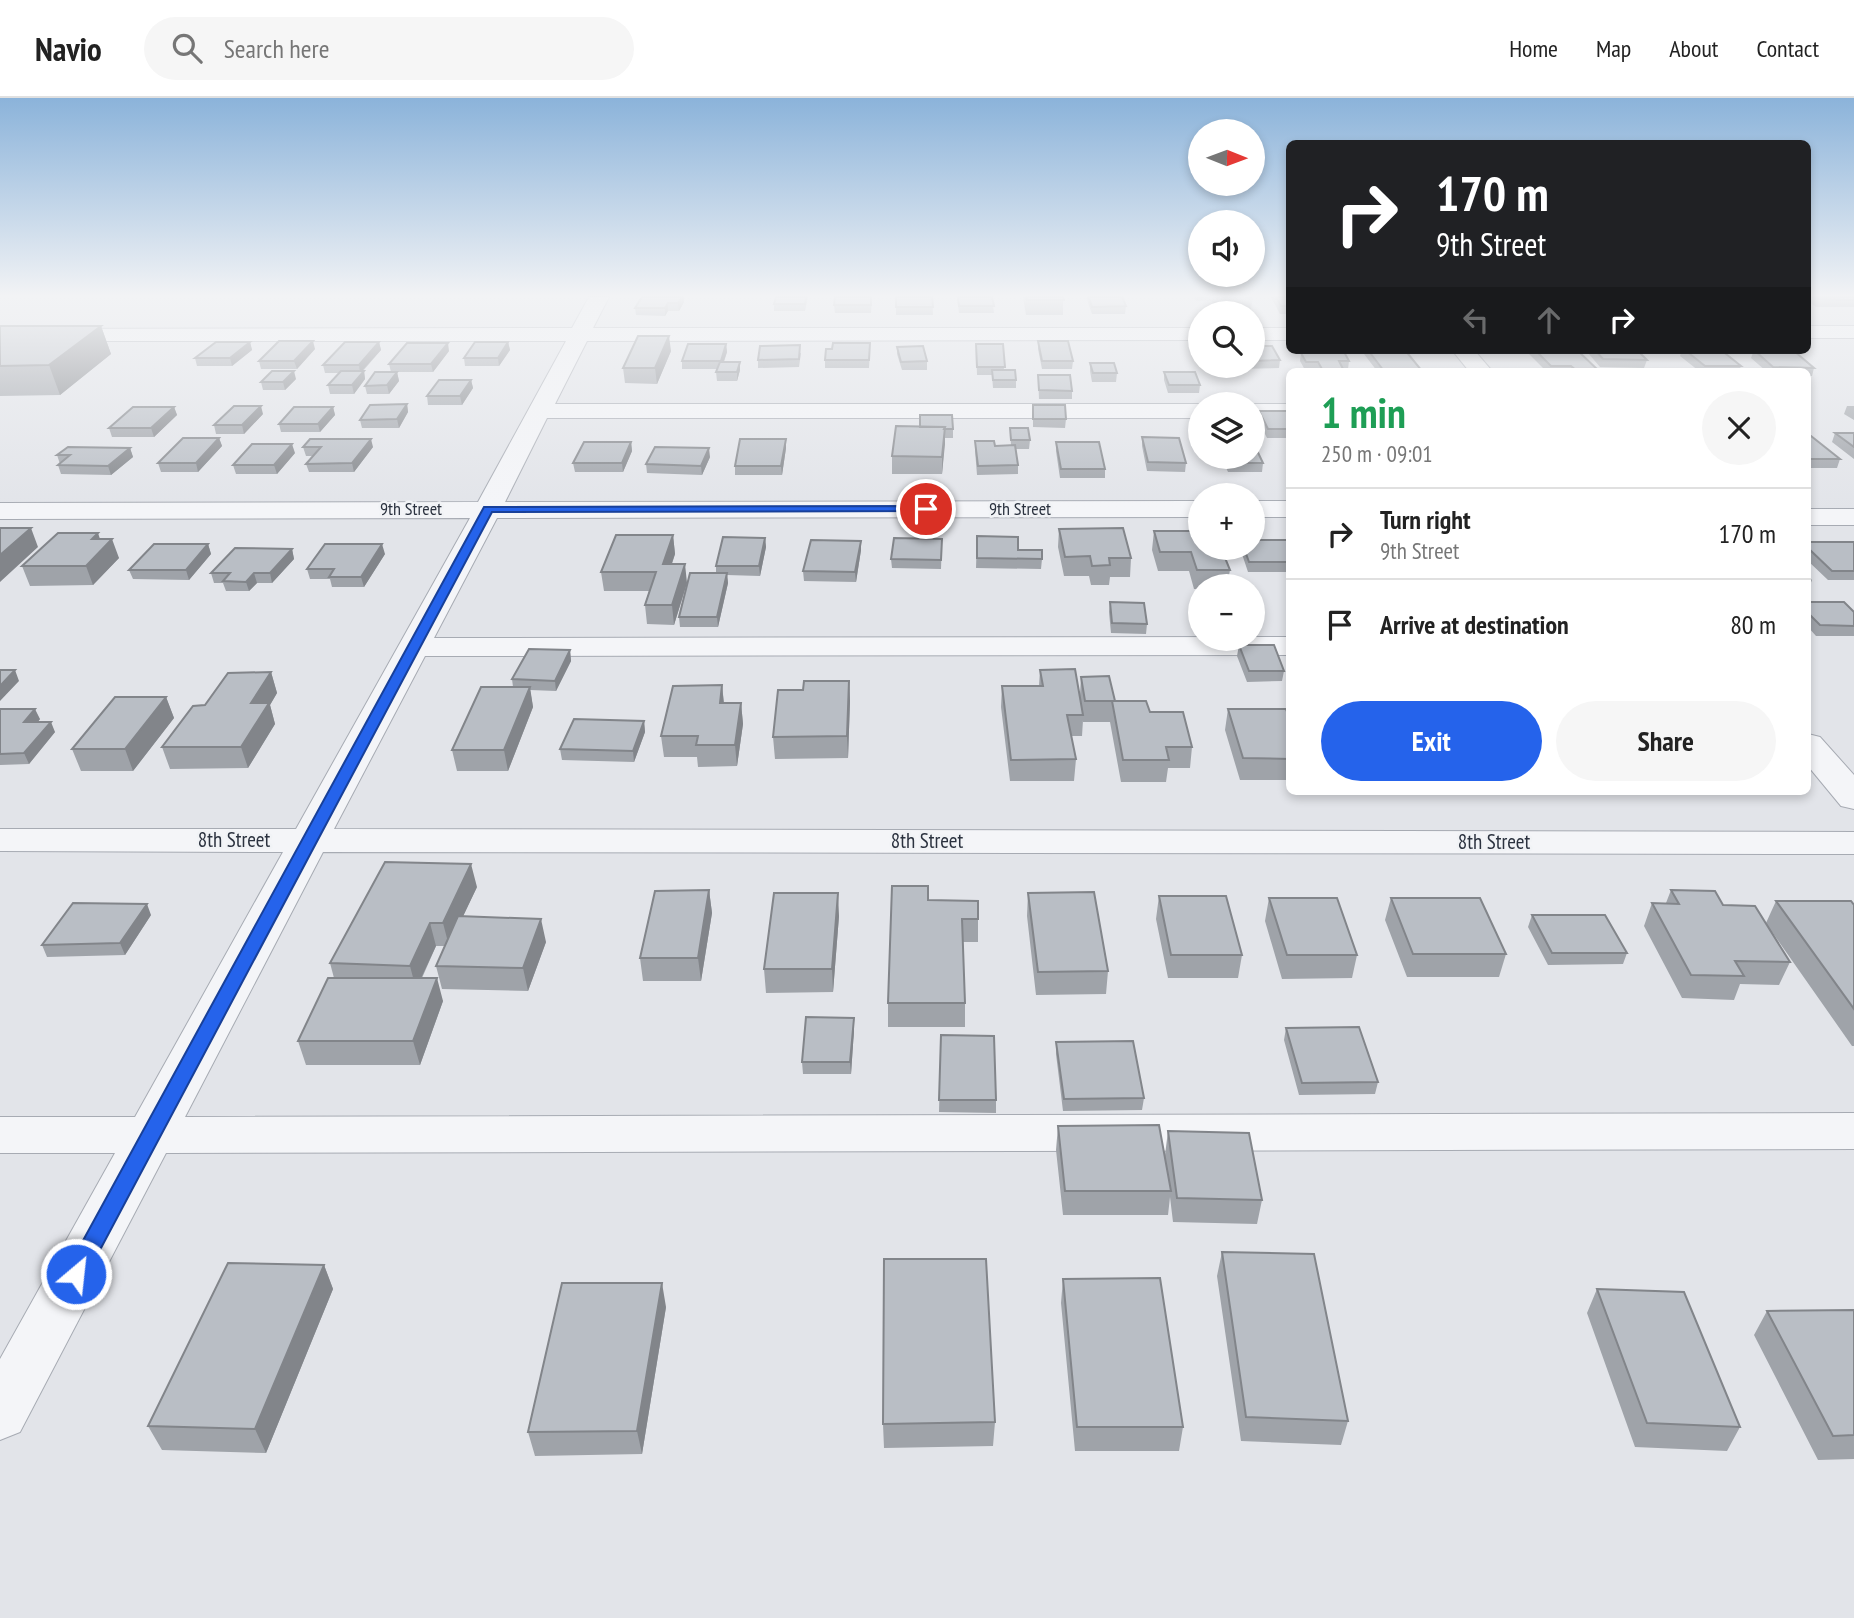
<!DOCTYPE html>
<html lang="en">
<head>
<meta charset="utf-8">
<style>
  body { margin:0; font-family:"PT Sans Narrow",sans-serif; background:#f6f6f6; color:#222; height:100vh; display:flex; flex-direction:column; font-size:26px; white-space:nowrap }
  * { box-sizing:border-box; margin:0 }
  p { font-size:23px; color:#767676 }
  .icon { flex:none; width:38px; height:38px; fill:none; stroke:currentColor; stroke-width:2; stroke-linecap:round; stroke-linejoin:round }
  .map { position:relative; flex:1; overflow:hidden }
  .details { position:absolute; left:1286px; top:270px; width:525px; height:427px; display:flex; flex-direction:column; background:#fff; border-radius:10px; box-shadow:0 4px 10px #0003 }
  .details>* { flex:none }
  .guide { position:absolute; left:1286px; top:42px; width:525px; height:214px; border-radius:10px; box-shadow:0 4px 10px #0003; background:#202124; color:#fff; overflow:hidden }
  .needle { width:46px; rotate:91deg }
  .buttons { position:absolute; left:1188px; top:21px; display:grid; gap:14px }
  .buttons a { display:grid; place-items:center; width:77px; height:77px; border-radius:50%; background:#fff; box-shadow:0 4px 10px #0003; font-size:35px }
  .pin { position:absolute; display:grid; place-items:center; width:60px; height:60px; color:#fff; margin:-30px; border:4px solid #fff; border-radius:50%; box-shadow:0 2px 7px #0007 }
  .me { position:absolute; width:77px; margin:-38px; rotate:28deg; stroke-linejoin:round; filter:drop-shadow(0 0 5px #0008) }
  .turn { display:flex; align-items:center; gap:24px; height:147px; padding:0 35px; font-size:32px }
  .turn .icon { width:91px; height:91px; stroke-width:2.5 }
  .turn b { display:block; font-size:49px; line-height:60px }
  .lanes { display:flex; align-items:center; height:66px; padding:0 35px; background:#0003; justify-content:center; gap:35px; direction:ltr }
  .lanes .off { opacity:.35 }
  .round { display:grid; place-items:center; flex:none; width:74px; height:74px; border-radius:37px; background:#f6f6f6 }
  .headline { display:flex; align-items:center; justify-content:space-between; height:119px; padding:0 35px }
  h1 { font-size:42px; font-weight:700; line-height:52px; color:#1e9e55 }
  .action { display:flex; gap:14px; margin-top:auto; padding:14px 35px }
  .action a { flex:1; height:80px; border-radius:42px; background:#2563eb; color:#fff; font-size:28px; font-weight:700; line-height:80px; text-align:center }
  .action a+a { background:#f6f6f6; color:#222 }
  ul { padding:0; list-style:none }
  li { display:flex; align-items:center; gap:21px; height:91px; padding:0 35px; border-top:2px solid #e0e0e0 }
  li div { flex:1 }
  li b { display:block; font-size:26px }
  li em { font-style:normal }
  header { display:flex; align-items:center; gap:42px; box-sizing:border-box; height:98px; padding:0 35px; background:#fff; border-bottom:2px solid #e0e0e0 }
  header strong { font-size:33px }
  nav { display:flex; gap:38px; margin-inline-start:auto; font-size:24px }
  .search { width:490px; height:63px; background:#f6f6f6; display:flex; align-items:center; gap:18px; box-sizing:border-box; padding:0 24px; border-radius:38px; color:#767676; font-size:26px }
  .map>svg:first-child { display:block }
</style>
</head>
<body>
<header>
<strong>Navio</strong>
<div class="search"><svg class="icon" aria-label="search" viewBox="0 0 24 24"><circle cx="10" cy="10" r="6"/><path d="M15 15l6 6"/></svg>Search here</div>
<nav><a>Home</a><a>Map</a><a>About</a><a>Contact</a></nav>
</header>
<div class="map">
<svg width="1854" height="1520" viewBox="0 0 1854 1520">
  <rect width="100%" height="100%" fill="#e2e4e9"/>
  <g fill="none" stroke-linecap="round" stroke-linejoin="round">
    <!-- minor casing -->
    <g stroke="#a7abb3" stroke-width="2">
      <path id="minor" d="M589,199H609L593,230H1200V242L587,243L555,306H1200V320H547L505,404L1200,403V419L497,420L434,540L1290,539V557L425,558L334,731L1854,734V756L323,754L185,1019L1854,1015V1051L166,1055L20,1334L0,1342V1261L115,1055H0V1019H135L283,754L0,753V731H296L470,420L0,421V405L478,404L566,243H0V231L572,230Z
        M1808,228H1854V240H1808Z
        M1253,230H1290V242H1253Z
        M1452,252H1474L1492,273H1469Z
        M1252,306H1290V320H1253Z
        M1253,403H1290V419H1253Z
        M1808,411H1854V427H1808Z
        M1808,636L1820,639L1854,677V711L1841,708L1808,668Z"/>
    </g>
    <!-- minor -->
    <use href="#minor" fill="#f4f5f8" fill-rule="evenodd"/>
  </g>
  <!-- wall -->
  <path fill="#9fa3a9" d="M642,199H684V204L679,213H668L665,218L636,217L635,210Z
    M776,199H808L805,213H774V206Z
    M872,199L871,215H835L834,207Z
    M896,199H932L933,217H896Z
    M957,199H992L994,215H959Z
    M1023,199H1063V217H1026Z
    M1086,199H1122L1126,208L1125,216H1092Z
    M1194,199H1253L1251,212H1216L1212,203H1196Z
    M1271,199H1290V216H1280Z
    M1808,199H1854V209H1816L1808,203Z
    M0,228H101L111,256L60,297L0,298Z
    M1038,243L1073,263L1072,271H1042L1038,251Z
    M250,244L252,252L232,268H197L195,260Z
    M379,244L381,252L363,273H364L365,281L354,296H330L328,287L339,275H325L323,267Z
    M508,244L510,252L499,268H465L464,260Z
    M726,246L727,254L724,264L740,272L737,283H717L716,274L717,271H682V263Z
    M976,246H1003L1004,272L1016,282V290H993L992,277H977Z
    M1253,248L1280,262L1279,270L1233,271L1232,268H1253Z
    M897,249L927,263V272H902L897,256Z
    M315,251L297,271H261L259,263Z
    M832,251L870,253L869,270H825V262Z
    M1307,252H1343L1349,263L1348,271H1343V273H1318L1317,272H1305L1300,263L1301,255H1306Z
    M1365,252H1405L1422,273H1377L1364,256Z
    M1530,252H1577L1599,273H1546L1529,256Z
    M1589,252H1637L1647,262L1644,270L1600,269L1588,255Z
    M1682,252H1721L1741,268L1739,273H1699L1680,258Z
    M1754,252L1814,270L1812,278H1808V273H1766L1751,260Z
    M449,253L433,274H391L389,266Z
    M671,253L657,286L625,285L623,270Z
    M801,255L799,269L758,270V262Z
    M1090,265L1117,275L1116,284H1092L1090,273Z
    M397,274L399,283L389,296H367L365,288Z
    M1164,274L1200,287L1199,295H1168L1164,282Z
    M1038,277L1072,293V301H1039Z
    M296,281L285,292H263L261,284Z
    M471,282L473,290L462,307H428L427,298Z
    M407,306L408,314L399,330H362L360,322Z
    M1033,307L1066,321L1065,330L1033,329Z
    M1847,308H1854V322L1844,316Z
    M174,309L177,317L154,339H112L109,330Z
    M333,309L335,317L320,334H281L279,326Z
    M1259,313H1290V340H1267L1258,322Z
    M263,316L244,336H216L214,327Z
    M920,329L953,331V340H945L942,376H892V358Z
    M1010,330L1030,342L1029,351H1016L1018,367V376L977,377L975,352V343L995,348L1011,347Z
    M1835,335H1854V361L1832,344Z
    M1808,338L1840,361L1837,370H1808Z
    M1142,339L1186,365L1185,374L1147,373L1142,348Z
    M219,340L222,348L198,374H161L158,365Z
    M631,344L632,353L623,374H575L573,365Z
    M1056,344L1105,371V380H1060L1056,353Z
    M303,349H373L354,374H309L306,366L313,358H306Z
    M130,350L133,359L111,377L61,376L58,367L60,366L57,357Z
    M786,350L782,377H735V368Z
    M295,355L277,376H236L233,367Z
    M710,359L702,377L647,375L646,366Z
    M1221,359H1253L1263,365L1262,374H1228Z
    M1059,431L1131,460L1130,479H1110L1109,487H1091L1089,478H1064L1058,449Z
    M1154,433L1230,472L1227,488H1200V491H1194L1189,473H1158L1152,452Z
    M673,437L675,456L672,466L687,485L674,527L647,526L645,507L649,493H604L601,474Z
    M977,438L1018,452L1042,461L1041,471L976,470Z
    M765,440L766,449L760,478L727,477L728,485L718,529H680L679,519L716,475V468Z
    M100,441L119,460L93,487L30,488L22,468Z
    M942,441L941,471L892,470L891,461Z
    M1290,442V474H1248L1240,450H1253Z
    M1808,444H1854V482H1828L1808,463Z
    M208,446L211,456L189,482L133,481L129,472Z
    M292,451L294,461L272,485H257L249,493H226L223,485H214L211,475Z
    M861,452L856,484L804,483L803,473Z
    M385,456L364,489H332L330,481H310L307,471Z
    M1808,478L1812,482L1808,492Z
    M1110,504L1147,526L1146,536L1111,535L1109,514Z
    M1808,504L1854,514V538H1816L1808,529Z
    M1239,547L1284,573L1282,583L1247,584L1237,558Z
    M570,552L571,563L556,593L530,592L533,609L508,673H457L452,652L513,589L512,581Z
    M1040,572L1080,597L1081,579L1115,603L1150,614L1192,649L1190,670H1168L1166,684H1121L1110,624H1083V622L1082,638H1071L1076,661L1074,683H1010L1001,609L1002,588H1039Z
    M271,574L277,595L270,607L275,626L248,670L170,671L162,649L205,607Z
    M849,583L850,603L848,660L775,661L773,639L803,592Z
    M722,587L724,605H741L743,626L737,668L698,669L697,659H664L661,638Z
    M166,599L174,620L133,673H81L72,651Z
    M0,611L40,621L38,624L55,634L29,666L0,667Z
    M1228,611L1290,622V682H1240L1225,632Z
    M644,623L645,634L634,664L562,662L560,651Z
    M477,789L463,818L546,844L528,893L442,891L436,868L445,848H436L422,880L443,903L420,967H306L298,943L334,880L330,865Z
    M709,792L712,815L701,883H643L640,860Z
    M1671,792L1723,807L1766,825L1776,803L1854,807V948H1852L1770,831L1790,864L1779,887L1740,886L1734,902L1682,900L1644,828L1652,805H1666Z
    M1028,795L1108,873L1106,896L1036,897L1027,818Z
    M1159,798L1242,857L1238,880H1168L1156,821Z
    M1269,800L1357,857L1352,880L1282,881L1265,823Z
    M1391,800L1506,856L1499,879H1407L1385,822Z
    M928,802L978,821V844H963L965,905V929H888V905Z
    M151,817L125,857L47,859L42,847Z
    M1532,817L1627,855L1623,866L1548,867L1528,829Z
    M839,818L833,894L766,895L764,871Z
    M854,920V932L851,976H803L802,964Z
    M1286,930L1378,984L1375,996L1299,997L1284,942Z
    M941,937L996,1002V1015L939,1014Z
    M1056,944L1144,1000L1142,1012L1063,1013L1056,956Z
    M1058,1028L1165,1057L1168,1033L1262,1102L1257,1126L1173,1124L1170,1099L1168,1117H1063L1056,1052Z
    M1222,1154L1348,1323L1341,1347L1241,1343L1217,1178Z
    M324,1167L333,1191L266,1355L162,1352L148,1328Z
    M1063,1181L1183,1329L1179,1353H1075L1061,1205Z
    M1597,1191L1740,1329L1727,1353L1635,1349L1587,1215Z
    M666,1209L642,1356L535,1358L528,1334Z
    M1854,1212V1361L1818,1362L1754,1237L1767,1213Z
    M995,1324L993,1348L884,1350L883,1326Z"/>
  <!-- shaded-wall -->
  <path fill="#82858a" d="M682,199H684V204L679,213L678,205Z
    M668,205V213L665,218V210Z
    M101,228L111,256L60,297L49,267Z
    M669,238L671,253L657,286L655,270Z
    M313,243L315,251L297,271L294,263Z
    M250,244L252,252L232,268L230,260Z
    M379,244L381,252L360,275L359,267Z
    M508,244L510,252L499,268L498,260Z
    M448,245L449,253L433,274L431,266Z
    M726,246L727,254L721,271V263Z
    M740,264V272L737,283V274Z
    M294,273L296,281L285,292L283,284Z
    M364,273L365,281L354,296L352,287Z
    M397,274L399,283L389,296L387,287Z
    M471,282L473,290L462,307L460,298Z
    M407,306L408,314L399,330L397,321Z
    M261,308L263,316L244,336L242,327Z
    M174,309L177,317L154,339L151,330Z
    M333,309L335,317L320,334L318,326Z
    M945,329V346L942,376V359Z
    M219,340L222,348L198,374L196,365Z
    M371,341L373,349L354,374L352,365Z
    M786,341V350L782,377L781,368Z
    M631,344L632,353L623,374L622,365Z
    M292,346L295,355L277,376L274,367Z
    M130,350L133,359L111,377L108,368Z
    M709,350L710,359L702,377L701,368Z
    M31,430L38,449L0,484V457Z
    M98,435L103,450L112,441L119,460L93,487L86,468L92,441Z
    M673,437L675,456L665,485L663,466Z
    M765,440L766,449L760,478L759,468Z
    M861,443V452L856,484L855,474Z
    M208,446L211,456L189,482L186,472Z
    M382,446L385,456L364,489L361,479Z
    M292,451L294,461L272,485L270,475Z
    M685,466L687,485L674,527L672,507Z
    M254,475L257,485L249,493L246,484Z
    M727,475L728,485L718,529L717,519Z
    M570,552L571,563L556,593L555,583Z
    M15,572L19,583L0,603V588Z
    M271,574L277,595L270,607L275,626L248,670L241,649L251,605Z
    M849,583L850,603L848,660L847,638Z
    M722,587L724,608L720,605Z
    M530,589L533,609L508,673L504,652Z
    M166,599L174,620L133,673L125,651Z
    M741,605L743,626L737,668L735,647Z
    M35,611L40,621L29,635L24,624Z
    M644,623L645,634L634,664L633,653Z
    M51,624L55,634L29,666L24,655Z
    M471,766L477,789L449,848L443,825Z
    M709,792L712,815L701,883L698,860Z
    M838,795L839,818L833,894L832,871Z
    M147,806L151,817L125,857L120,845Z
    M541,821L546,844L528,893L523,870Z
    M430,825L436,848L416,891L410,868Z
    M437,880L443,903L420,967L413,943Z
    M854,920V932L851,976L850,964Z
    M324,1167L333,1191L266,1355L255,1331Z
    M662,1185L666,1209L642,1356L637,1333Z"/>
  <!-- building -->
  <path fill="#b9bec5" stroke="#82858a" stroke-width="2" d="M642,199H682L678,205H668L665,210H635Z
    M776,199H806L805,206H774Z
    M835,199H871V207H834Z
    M896,199H932L933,209H896Z
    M958,199H992L994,208H959Z
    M1026,199H1063L1064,202H1027Z
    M1089,199H1122L1126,208L1092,209Z
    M1276,199H1290V208H1281Z
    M1816,199H1854V202L1819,201Z
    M0,228H101L49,267L0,268Z
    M638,238H669L655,270H623Z
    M279,243H313L294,263H259Z
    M1038,243H1068L1073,263H1042Z
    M216,244H250L230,260H195Z
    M345,244H379L359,267H323Z
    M475,244H508L498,260H464Z
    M407,245H448L431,266H389Z
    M833,245H870L869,262H825L826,251H832Z
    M688,246H726L721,263H682Z
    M976,246H1003L1005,269H977Z
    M800,247L799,261L758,262L760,248Z
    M923,248L927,263L901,264L897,249Z
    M1253,248H1272L1280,262L1253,263Z
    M1309,252H1343L1349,263H1339L1343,271H1322L1318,264H1306L1301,255H1311Z
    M1368,252H1405L1422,273H1384Z
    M1535,252H1577L1599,273H1577L1571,268H1551Z
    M1595,252H1637L1647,262L1603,261Z
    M1685,252H1721L1741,268H1705Z
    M1754,252L1794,253L1814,270L1773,269Z
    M720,264H740L737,274H716Z
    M1090,265H1114L1117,275H1093Z
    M1366,271L1367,273H1346L1345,272Z
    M992,272H1015L1016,282H993Z
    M272,273H294L283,284H261Z
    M341,273H364L352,287H328Z
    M375,274H397L387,287L365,288Z
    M1164,274H1195L1200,287H1169Z
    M1038,277H1070L1072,293L1039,292Z
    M439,282H471L460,298H427Z
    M407,306L397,321L360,322L370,307Z
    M1033,307H1065L1066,321H1033Z
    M234,308H261L242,327H214Z
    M133,309H174L151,330H109Z
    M294,309H333L318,326H279Z
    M1259,313H1290V331H1268Z
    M920,317H952L953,331H944L945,329H920Z
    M896,328L945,329L942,359L892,358Z
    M1010,330H1028L1030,342H1011Z
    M1835,335H1854V349Z
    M1808,338H1811L1840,361H1808Z
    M1142,339L1179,340L1186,365L1148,364Z
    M183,340H219L196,365H158Z
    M310,341H371L352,365L306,366L321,349H303Z
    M740,341H786L781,368H735Z
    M975,343H994L995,348L1015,347L1018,367L978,368Z
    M584,344H631L622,365H573Z
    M1056,344H1099L1105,371H1061Z
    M1253,344L1263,365H1229L1226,359H1253Z
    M252,346H292L274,367H233Z
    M68,349L130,350L108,368L58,367L70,357H57Z
    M655,349L709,350L701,368L646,366Z
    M0,430H31L0,457Z
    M1123,430L1131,460H1109L1110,467L1092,468L1090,458L1065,459L1059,431Z
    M1154,433H1200V450H1221L1230,472H1197L1191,454H1160Z
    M58,435H98L92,441H112L86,468H22Z
    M616,437H673L663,466H685L672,507H645L656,474H601Z
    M977,438L1018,439V452H1042V461L977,460Z
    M723,439L765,440L759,468H716Z
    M894,440L942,441L941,462L891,461Z
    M811,442L861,443L855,474L803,473Z
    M1253,442H1290V464H1249L1244,450H1253Z
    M1808,444H1854V473H1832L1808,450Z
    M154,446H208L186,472H129Z
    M325,446H382L361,479H329L334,471H307Z
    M235,450L292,451L270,475H254L246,484L223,483L230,475H211Z
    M690,475H727L717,519H679Z
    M1110,504L1144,505L1147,526L1112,525Z
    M1808,504H1844L1854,514V528L1820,527L1808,515Z
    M1239,547H1274L1284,573H1249Z
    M529,551L570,552L555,583L512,581Z
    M1075,571L1083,617H1067L1076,661L1011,662L1002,588H1043L1040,572Z
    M0,572H15L0,588Z
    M271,574L251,605H269L241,649H162L193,608L205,607L228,575Z
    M1109,578L1115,603H1085L1081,579Z
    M804,583H849L847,638L773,639L778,592H803Z
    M722,587L720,605H741L735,647H696L698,638H661L673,588Z
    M481,589H530L504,652H452Z
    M115,599H166L125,651H72Z
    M1112,603H1146L1150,614H1183L1192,649H1166L1169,662H1123Z
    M0,611H35L24,624H51L24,655L0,656Z
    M1228,611H1286L1290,622V661L1243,660Z
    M574,621L644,623L633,653L560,651Z
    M385,764L471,766L443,825H430L410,868L330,865Z
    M892,788H928V802L978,803V821H962L965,905H888Z
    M709,792L698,860H640L655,793Z
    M1671,792L1715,793L1723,807L1755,808L1790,864L1735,863L1744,878L1691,877L1652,805L1679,806Z
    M1094,794L1108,873L1038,874L1028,795Z
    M774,795H838L832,871H764Z
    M1159,798H1226L1242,857H1171Z
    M1269,800H1337L1357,857H1287Z
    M1391,800H1480L1506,856H1413Z
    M1776,803H1851L1854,807V911Z
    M73,805L147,806L120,845L42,847Z
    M1532,817H1605L1627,855H1552Z
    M458,818L541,821L523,870L436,868Z
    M328,880H437L413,943H298Z
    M806,919L854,920L850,964H802Z
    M1359,929L1378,984L1302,985L1286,930Z
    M941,937L994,938L996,1002H939Z
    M1133,943L1144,1000L1064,1001L1056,944Z
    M1159,1027L1171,1093H1065L1058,1028Z
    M1168,1033L1249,1035L1262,1102L1177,1100Z
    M1222,1154L1314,1156L1348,1323L1246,1319Z
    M884,1161H986L995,1324L883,1326Z
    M228,1165L324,1167L255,1331L148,1328Z
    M1160,1180L1183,1329H1077L1063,1181Z
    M562,1185H662L637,1333L528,1334Z
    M1597,1191L1684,1194L1740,1329L1647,1325Z
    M1854,1212V1337L1833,1338L1767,1213Z"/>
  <!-- sky -->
  <linearGradient id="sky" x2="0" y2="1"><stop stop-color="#8bb3da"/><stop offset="0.48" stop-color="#f2f3f5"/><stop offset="1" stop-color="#f2f3f5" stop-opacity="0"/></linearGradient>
  <rect width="1854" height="412" fill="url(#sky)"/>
  <!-- route -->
  <path fill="#2563eb" stroke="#184099" stroke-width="2" d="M926,408L932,411L930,413L492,414L84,1182L76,1185L68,1182L65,1176L68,1170L484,409Z"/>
  <g text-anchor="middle" stroke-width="5" stroke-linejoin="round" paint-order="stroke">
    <!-- far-street labels -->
    <g font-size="18" fill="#2b323f" stroke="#f1f3f6">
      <text x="411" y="417">9th Street</text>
      <text x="1020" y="417">9th Street</text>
    </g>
    <!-- street labels -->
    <g font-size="21" fill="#2b323f" stroke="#f1f3f6">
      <text x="234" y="749">8th Street</text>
      <text x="927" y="750">8th Street</text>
      <text x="1494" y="751">8th Street</text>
    </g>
  </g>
</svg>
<div class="buttons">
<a><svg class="needle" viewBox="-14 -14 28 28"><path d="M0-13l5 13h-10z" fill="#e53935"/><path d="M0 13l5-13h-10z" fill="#767676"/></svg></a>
<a><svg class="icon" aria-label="sound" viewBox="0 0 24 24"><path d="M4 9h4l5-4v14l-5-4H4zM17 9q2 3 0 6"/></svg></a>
<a><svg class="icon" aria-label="search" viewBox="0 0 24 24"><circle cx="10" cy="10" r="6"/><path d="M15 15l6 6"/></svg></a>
<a><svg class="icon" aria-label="layers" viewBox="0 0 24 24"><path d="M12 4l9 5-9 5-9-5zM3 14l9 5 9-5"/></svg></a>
<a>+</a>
<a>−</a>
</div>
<div class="pin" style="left:926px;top:411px;background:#d93025"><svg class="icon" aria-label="arrive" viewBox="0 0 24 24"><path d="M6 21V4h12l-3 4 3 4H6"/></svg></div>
<svg class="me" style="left:76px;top:1176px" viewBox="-20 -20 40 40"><circle r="17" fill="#2563eb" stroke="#fff" stroke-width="3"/><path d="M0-11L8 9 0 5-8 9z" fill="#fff"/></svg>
<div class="guide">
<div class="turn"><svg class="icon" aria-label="right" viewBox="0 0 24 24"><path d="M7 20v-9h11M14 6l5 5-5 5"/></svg><div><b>170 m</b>9th Street</div></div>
<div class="lanes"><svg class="icon off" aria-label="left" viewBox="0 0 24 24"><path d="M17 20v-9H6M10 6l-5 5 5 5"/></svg><svg class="icon off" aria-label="ahead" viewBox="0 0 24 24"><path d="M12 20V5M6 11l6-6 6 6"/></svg><svg class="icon" aria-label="right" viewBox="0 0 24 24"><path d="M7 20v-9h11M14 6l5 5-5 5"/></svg></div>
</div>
<section class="details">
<div class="headline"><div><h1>1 min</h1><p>250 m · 09:01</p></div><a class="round"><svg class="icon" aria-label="close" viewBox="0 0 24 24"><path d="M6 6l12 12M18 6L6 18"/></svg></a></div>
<ul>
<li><svg class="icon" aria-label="right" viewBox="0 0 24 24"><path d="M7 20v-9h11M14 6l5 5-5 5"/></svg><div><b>Turn right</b><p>9th Street</p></div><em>170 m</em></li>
<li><svg class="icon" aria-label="arrive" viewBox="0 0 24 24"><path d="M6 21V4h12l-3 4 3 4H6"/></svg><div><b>Arrive at destination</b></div><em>80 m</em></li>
</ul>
<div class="action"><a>Exit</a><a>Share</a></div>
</section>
</div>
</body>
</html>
